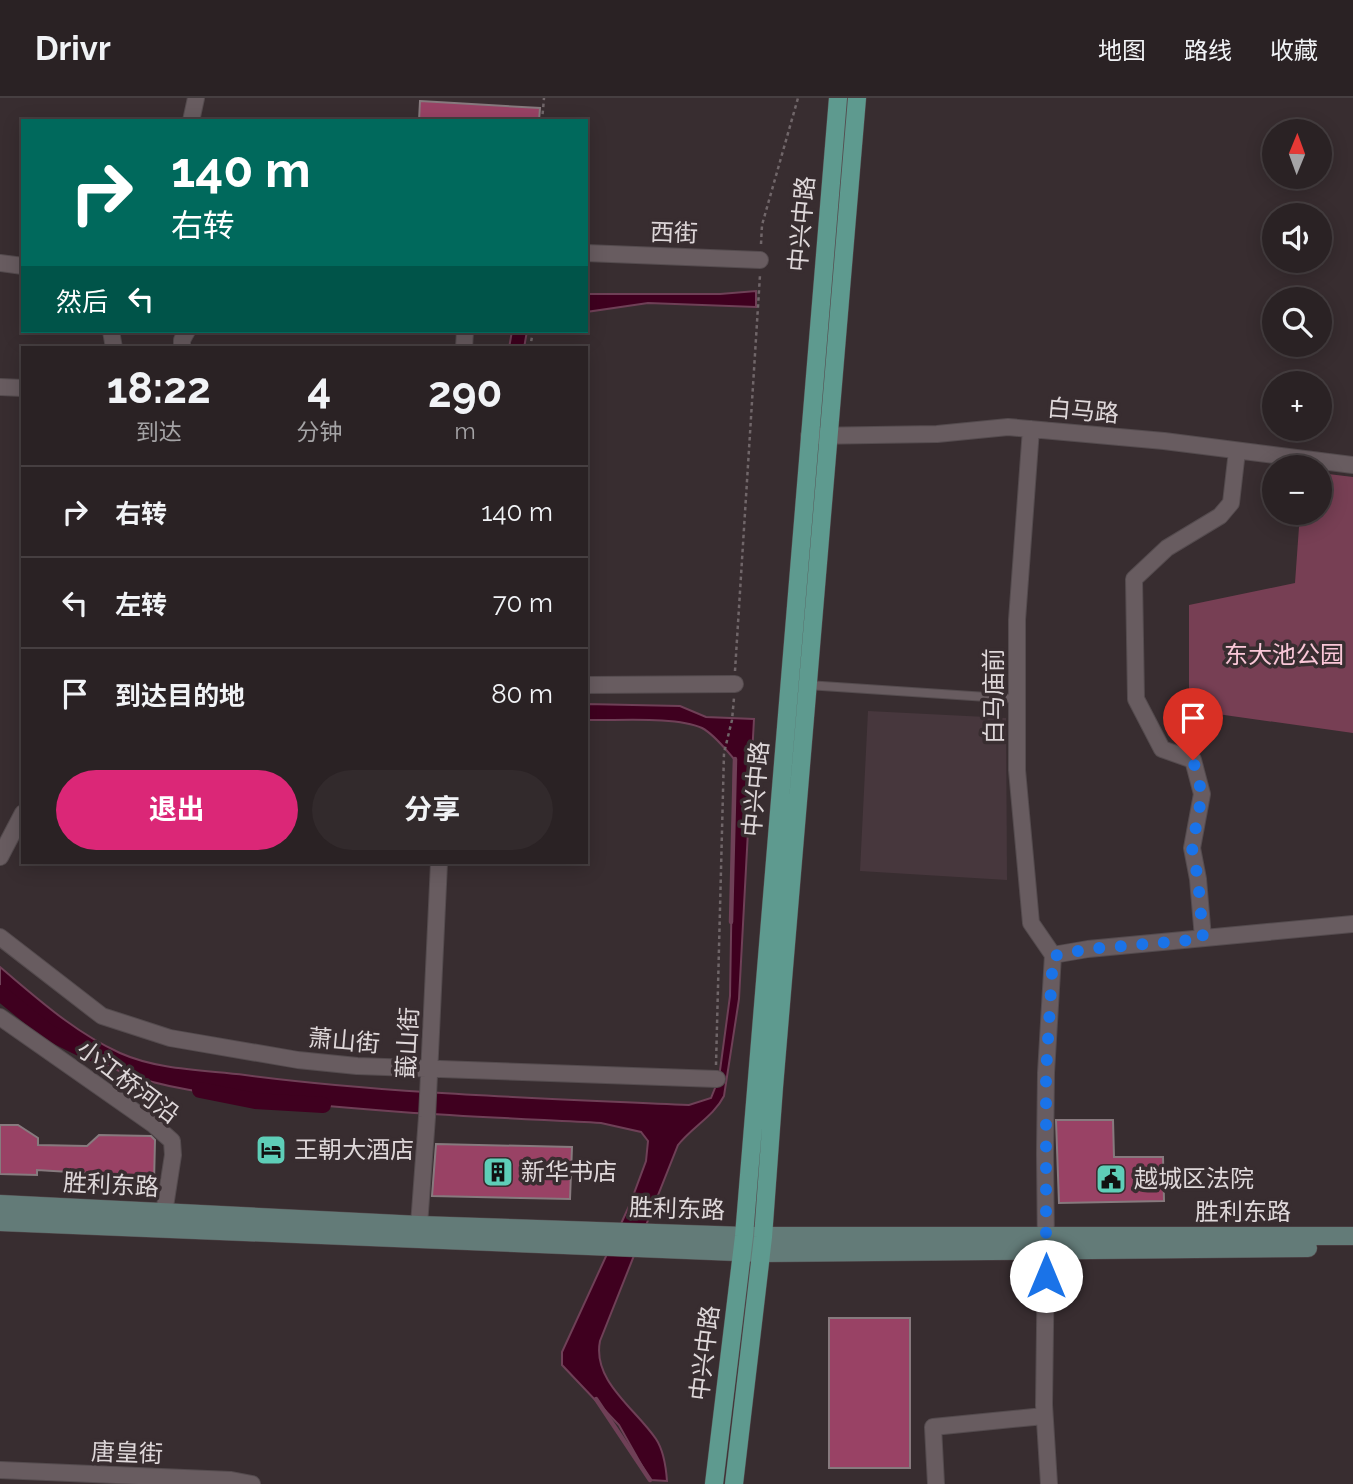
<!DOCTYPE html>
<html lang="zh">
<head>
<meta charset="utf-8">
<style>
  body { margin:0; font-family:Raleway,"Noto Sans SC",sans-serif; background:#322a2c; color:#f1f3f6; height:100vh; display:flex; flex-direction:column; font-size:26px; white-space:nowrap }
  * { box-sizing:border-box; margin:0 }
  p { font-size:23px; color:#a5a4a6 }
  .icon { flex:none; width:38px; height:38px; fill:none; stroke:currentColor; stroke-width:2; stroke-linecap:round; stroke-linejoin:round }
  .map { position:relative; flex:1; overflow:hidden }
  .drawer { position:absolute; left:21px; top:248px; width:567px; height:518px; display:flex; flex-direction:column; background:#2a2224; border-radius:0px; box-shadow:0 4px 18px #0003,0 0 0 2px #463f41 }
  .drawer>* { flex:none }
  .banner { position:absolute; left:21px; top:21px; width:567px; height:214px; border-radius:0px; box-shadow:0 4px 18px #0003,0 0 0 2px #463f41; background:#00695c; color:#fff; overflow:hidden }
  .needle { width:46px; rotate:1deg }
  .fabs { position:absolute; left:1262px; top:21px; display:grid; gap:14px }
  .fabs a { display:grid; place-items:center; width:70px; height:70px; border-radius:50%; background:#2a2224; box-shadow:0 4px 18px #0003,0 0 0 2px #463f41; font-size:35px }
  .pin { position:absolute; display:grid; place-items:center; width:60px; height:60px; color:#fff; margin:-72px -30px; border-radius:50% 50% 50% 0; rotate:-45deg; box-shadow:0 0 7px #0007 }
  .pin .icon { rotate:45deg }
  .me { position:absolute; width:77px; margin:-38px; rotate:0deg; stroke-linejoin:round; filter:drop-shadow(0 0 5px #0008) }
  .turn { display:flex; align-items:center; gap:24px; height:147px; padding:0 35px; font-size:32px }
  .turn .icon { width:91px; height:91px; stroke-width:2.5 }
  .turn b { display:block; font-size:49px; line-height:60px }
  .then { display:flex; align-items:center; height:66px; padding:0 35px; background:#0003; gap:14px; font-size:26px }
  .eta { display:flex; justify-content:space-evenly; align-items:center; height:119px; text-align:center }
  .eta b { font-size:42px; font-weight:700; line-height:49px }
  .action { display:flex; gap:14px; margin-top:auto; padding:14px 35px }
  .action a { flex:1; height:80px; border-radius:42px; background:#db2777; color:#fff; font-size:28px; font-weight:700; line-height:80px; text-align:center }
  .action a+a { background:#322a2c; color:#f1f3f6 }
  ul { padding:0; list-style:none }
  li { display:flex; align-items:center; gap:21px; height:91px; padding:0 35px; border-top:2px solid #463f41 }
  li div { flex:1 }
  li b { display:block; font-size:26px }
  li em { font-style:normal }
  header { display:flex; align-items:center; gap:42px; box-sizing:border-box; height:98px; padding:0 35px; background:#2a2224; border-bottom:2px solid #463f41 }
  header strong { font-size:33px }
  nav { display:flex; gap:38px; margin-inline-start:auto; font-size:24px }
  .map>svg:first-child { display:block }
</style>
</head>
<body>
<header>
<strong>Drivr</strong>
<nav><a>地图</a><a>路线</a><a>收藏</a></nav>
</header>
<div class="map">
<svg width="1353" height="1386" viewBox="0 0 1353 1386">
  <rect width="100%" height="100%" fill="#382d30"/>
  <!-- built -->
  <path fill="#47373d" d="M868,613L1006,620L1007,782L860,773Z"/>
  <!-- green -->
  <path fill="#773f54" d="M1320,375L1353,379V635L1189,612V507L1295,485L1300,415H1320Z"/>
  <!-- water -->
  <path fill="#3f001f" stroke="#6f4057" stroke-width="2" d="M756,193V209L648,205L586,214V196H720Z
    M512,233H527L524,250H509Z
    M586,606L680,608L706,619L754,621L739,901L724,998C714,1018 692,1029 678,1047L600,1243C592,1283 636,1311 656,1341C664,1353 666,1369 667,1383L650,1382L619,1327L562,1267V1254L630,1106L646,1063L648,1043L641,1034L601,1025C489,1019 376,1015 265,1001C217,996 169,992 124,975C78,957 39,922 0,892V869C38,901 74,934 120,955C158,972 204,972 245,977C392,996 541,1000 689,1007L711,1000L719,980L730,898L734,661C725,651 715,637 702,630C676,618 616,623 586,622Z"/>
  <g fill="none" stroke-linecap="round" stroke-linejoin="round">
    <!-- stream -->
    <path stroke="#6f4057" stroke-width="4.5" d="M731,824L735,661
      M596,1301L650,1382"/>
    <!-- canal -->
    <path stroke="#3f001f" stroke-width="16" d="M0,895L48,934L90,955
      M200,992L255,1003L323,1007"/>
  </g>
  <!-- building -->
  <path fill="#994265" stroke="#877a7e" stroke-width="2" d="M420,3L540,10L539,23H419Z
    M1056,1022H1113L1114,1059H1163L1164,1103L1059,1105Z
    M0,1027H18L38,1040V1047L87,1048L99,1037L151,1038L155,1042L154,1085L87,1083L86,1075L37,1072V1077L0,1076Z
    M436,1046L572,1049L570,1101L432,1098Z
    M829,1220H910V1370H829Z"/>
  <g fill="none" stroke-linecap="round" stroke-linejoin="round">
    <!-- lane casing -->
    <g stroke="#544b4e" stroke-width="10">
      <path id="lane" d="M807,587L1017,601"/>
    </g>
    <!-- street casing -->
    <g stroke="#544b4e" stroke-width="18">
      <path id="street" d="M191,23L196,0
        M586,155L760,162
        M0,165L23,168
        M111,233L114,250
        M182,250V242L187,233
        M464,250L465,233
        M0,289L23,290
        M1031,331L1017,522V672L1031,825L1053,857
        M809,338L937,336L1008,329L1164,343L1353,367
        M586,587L735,586
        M0,759L23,715
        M0,839L102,918L170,940L298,962L357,968L717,981
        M1203,840L1198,781L1192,750L1202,696L1193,662L1162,651L1136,601L1134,481L1167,450L1220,418L1231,405L1237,353
        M0,919L154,1027L172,1043L173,1057L164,1115
        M419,1127L427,1019L439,765
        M0,1372L231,1382L252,1386
        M936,1386L933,1329L1044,1318
        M1049,1386L1044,1307L1046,1153L1045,1055L1046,975L1053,857L1088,851L1353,826"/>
    </g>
    <!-- secondary casing -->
    <g stroke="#544b4e" stroke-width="19">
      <path id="secondary" d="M0,1106L419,1127L744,1138H1353
        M0,1124L761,1155L1308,1150"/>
    </g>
    <!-- primary casing -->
    <g stroke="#544b4e" stroke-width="19">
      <path id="primary" d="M714,1386L744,1138L838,0
        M734,1386L763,1139L774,989L857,0"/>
    </g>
    <!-- path -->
    <path stroke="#706669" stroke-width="2.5" stroke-dasharray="3.5 3.5" stroke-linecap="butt" d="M542,23L544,0
      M761,146L762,127L798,0
      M530,250L533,233
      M735,573L760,177
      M716,967L724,655L732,622L734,600"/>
    <!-- lane -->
    <use href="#lane" stroke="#685c60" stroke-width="8"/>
    <!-- street -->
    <use href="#street" stroke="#685c60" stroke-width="16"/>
    <!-- secondary -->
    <use href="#secondary" stroke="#637b78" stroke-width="18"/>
    <!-- primary -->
    <use href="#primary" stroke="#5e9a8f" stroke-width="18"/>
  </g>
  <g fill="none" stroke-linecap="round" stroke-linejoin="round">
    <!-- route -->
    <path stroke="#1a73e8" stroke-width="12" stroke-dasharray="0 21.6" d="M1046,1178V975L1053,858L1088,851L1203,841L1198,781L1192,750L1202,696L1193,662"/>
  </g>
  <!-- icons -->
  <defs>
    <g id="hotel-square" transform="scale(1.575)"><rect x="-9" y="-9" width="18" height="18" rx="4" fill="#5eceb8" stroke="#382d30"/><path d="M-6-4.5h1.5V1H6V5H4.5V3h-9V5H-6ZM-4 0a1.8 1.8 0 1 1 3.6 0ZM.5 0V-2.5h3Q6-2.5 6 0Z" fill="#111"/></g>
    <g id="building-square" transform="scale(1.575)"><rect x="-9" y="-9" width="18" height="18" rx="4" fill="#5eceb8" stroke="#382d30"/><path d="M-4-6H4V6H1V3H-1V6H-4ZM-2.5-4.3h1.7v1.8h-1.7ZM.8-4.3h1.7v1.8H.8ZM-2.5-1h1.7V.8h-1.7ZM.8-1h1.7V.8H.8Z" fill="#111"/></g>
    <g id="civic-square" transform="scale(1.575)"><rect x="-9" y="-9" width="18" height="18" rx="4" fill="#5eceb8" stroke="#382d30"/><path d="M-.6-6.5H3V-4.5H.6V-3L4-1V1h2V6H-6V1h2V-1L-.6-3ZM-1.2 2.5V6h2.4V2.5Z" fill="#111"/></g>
  </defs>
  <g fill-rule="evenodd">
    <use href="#hotel-square" x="271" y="1052"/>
    <use href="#building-square" x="498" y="1074"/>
    <use href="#civic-square" x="1111" y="1081"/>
  </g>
  <g text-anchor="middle" stroke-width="7" stroke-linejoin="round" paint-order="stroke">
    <!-- street labels -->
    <g font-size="24" fill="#ded7d9" stroke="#382d30">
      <text transform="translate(802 126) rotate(-85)" y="8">中兴中路</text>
      <text transform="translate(674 135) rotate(2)" y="8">西街</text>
      <text transform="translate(1083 313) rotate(5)" y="8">白马路</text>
      <text transform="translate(994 598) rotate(-90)" y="8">白马庙前</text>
      <text transform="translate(756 691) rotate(-85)" y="8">中兴中路</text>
      <text transform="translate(344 943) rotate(5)" y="8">萧山街</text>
      <text transform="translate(408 945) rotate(-87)" y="8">蕺山街</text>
      <text transform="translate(128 984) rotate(37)" y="8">小江桥河沿</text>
      <text transform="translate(111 1087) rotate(3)" y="8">胜利东路</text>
      <text transform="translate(677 1111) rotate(2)" y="8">胜利东路</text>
      <text x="1243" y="1122">胜利东路</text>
      <text transform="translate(705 1255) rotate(-83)" y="8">中兴中路</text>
      <text transform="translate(127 1355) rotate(2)" y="8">唐皇街</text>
    </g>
    <!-- park labels -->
    <g font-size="24" fill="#fac7d8" stroke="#382d30">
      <text x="1284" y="565">东大池公园</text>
    </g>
    <!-- poi labels -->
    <g font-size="24" fill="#ded7d9" stroke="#382d30" text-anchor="start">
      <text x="294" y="1060">王朝大酒店</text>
      <text x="521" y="1082">新华书店</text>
      <text x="1134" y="1089">越城区法院</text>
    </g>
  </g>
</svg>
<div class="fabs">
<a><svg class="needle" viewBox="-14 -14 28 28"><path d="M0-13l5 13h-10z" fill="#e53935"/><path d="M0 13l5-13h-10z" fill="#a5a4a6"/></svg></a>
<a><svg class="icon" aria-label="sound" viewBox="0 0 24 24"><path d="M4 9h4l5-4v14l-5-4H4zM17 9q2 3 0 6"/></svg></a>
<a><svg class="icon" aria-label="search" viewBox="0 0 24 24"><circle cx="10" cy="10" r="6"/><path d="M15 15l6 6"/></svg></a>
<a>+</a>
<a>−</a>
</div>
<div class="pin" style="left:1193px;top:662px;background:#d93025"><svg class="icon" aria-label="arrive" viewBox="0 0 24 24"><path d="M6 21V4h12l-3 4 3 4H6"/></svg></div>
<svg class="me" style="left:1046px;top:1178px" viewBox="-20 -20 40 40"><circle r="19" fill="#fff"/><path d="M0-13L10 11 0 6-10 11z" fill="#1a73e8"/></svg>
<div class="banner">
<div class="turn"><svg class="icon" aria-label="right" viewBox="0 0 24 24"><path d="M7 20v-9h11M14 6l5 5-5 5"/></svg><div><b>140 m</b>右转</div></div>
<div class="then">然后<svg class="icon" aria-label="left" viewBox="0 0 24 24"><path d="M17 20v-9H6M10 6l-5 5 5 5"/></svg></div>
</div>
<section class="drawer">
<div class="eta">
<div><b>18:22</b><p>到达</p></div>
<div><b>4</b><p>分钟</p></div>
<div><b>290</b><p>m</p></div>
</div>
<ul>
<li><svg class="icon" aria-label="right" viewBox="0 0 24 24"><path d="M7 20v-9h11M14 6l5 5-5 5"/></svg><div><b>右转</b></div><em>140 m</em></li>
<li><svg class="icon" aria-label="left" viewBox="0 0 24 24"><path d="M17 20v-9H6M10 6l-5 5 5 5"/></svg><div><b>左转</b></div><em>70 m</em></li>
<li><svg class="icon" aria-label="arrive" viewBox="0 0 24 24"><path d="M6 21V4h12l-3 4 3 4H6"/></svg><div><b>到达目的地</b></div><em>80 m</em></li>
</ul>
<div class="action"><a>退出</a><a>分享</a></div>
</section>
</div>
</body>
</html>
